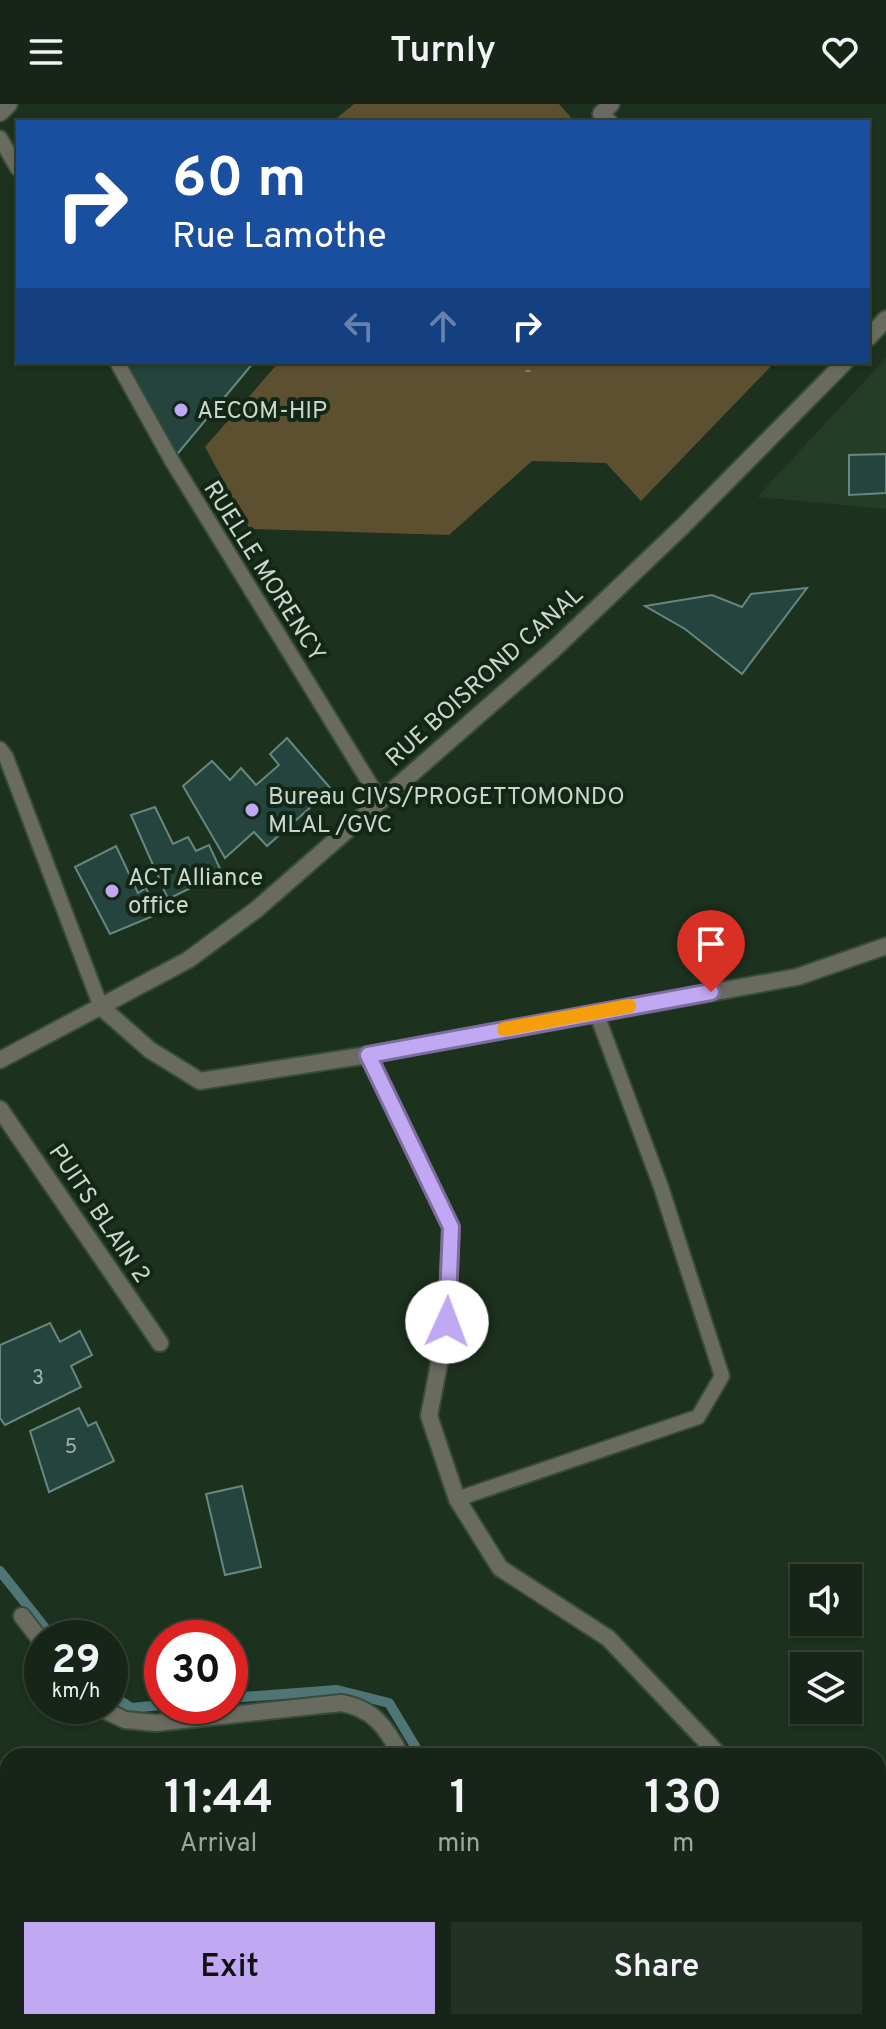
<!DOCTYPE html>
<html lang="en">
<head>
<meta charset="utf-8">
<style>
  body { margin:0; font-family:Overpass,sans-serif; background:#233124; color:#f1f3f6; height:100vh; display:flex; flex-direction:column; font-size:30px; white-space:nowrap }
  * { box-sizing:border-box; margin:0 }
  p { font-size:26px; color:#9ea5a1 }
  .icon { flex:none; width:44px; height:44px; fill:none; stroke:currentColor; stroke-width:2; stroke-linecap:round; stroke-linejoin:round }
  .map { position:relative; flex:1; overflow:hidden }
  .panel { position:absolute; left:0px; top:1644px; width:886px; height:282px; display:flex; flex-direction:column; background:#162517; border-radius:24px 24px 0 0; box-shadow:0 2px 6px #0004,0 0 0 2px #354236 }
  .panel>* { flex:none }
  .banner { position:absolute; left:16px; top:16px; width:854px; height:244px; border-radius:0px; box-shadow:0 2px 6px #0004,0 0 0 2px #354236; background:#1a4fa0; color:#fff; overflow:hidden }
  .tools { position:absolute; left:790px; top:1460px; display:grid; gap:16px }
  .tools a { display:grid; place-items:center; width:72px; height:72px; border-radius:0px; background:#162517; box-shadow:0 2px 6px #0004,0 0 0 2px #354236; font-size:40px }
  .speed { position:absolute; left:24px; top:1516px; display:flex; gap:16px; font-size:40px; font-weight:700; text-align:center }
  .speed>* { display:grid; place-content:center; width:104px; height:104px; border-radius:50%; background:#162517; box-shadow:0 2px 6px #0004,0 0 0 2px #354236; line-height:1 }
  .speed small { font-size:20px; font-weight:400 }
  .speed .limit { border:12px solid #d22; background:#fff; color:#111 }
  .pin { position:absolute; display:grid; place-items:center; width:68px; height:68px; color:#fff; margin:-82px -34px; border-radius:50% 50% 50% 0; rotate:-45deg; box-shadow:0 0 8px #0007 }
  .pin .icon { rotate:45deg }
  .me { position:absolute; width:88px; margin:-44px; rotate:2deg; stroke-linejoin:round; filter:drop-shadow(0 0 6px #0008) }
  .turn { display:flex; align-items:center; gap:28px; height:168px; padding:0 24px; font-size:36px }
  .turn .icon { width:104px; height:104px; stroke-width:2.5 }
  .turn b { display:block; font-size:56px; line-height:68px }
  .lanes { display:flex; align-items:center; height:76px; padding:0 24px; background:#0003; justify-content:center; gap:40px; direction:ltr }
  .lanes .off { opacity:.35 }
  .eta { display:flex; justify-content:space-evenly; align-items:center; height:136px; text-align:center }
  .eta b { font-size:48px; font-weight:600; line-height:56px }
  .button { display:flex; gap:16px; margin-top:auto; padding:16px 24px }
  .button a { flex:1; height:92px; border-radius:0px; background:#c1a8f3; color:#111; font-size:32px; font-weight:600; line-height:92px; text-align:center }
  .button a+a { background:#233124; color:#f1f3f6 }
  header { display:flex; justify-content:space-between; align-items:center; height:104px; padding:0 24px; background:#162517; font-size:36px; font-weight:600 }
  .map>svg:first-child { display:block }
</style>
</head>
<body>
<header><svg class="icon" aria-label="menu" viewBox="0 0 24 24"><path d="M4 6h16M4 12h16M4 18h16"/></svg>Turnly<svg class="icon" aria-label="heart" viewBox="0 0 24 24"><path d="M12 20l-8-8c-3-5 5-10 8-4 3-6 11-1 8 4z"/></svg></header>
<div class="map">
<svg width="886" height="1925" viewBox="0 0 886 1925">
  <rect width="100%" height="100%" fill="#1d311f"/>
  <!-- built -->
  <path fill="#233d27" d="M886,254V405L757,393Z
    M212,1918H353L359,1925H207Z"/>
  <!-- green -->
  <path fill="#5d5031" d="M354,0H559L575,18H332Z
    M279,258H775L641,397L606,359L532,357L449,431L250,425L205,343Z"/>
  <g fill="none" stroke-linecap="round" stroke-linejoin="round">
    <!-- stream -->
    <path stroke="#507577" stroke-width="10" d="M0,1467L53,1534
      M110,1590L131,1604L162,1601
      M230,1594L337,1586L389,1599L421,1652
      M447,1918L448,1925"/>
  </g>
  <!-- building -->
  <path fill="#24443d" stroke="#668880" stroke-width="2" d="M121,258H254L174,354Z
    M886,350V389L849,391V351Z
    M807,484L742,570L685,525L645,502L712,491L742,503L751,490Z
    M287,634L331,685L267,742L254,728L225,754L183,682L212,657L230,676L241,664L256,681L279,661L270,650Z
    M155,703L173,740L188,733L196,747L209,741L222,769L168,795L131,711Z
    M116,742L138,789L146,784L158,810L110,830L75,763Z
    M50,1219L60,1238L80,1227L92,1251L71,1262L81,1283L5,1321L0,1314V1241Z
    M79,1304L88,1322L96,1318L114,1357L49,1388L30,1327Z
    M242,1382L261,1463L225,1471L206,1390Z
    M32,1918H60L69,1925H27Z
    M131,1918H156L152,1925Z
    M257,1918H279L289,1925H252Z"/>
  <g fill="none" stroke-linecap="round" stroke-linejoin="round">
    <!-- service casing -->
    <g stroke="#394c3b" stroke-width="18">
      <path id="service" d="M0,34L18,65
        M117,258L172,357L380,696
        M0,645L6,653L101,903
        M457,1395L698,1313L722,1272L661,1083L596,908
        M0,1875L8,1864"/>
    </g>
    <!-- minor casing -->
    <g stroke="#394c3b" stroke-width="20">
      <path id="minor" d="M0,9L9,0
        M609,18L601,10L611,0
        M101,903L150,946L200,977L368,951L797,873L886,842
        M368,951L451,1123L447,1218L429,1312L457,1395L500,1464L608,1534L720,1652
        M0,1005L160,1239
        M22,1512L42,1538
        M96,1602L125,1616L156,1619L341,1599C373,1604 387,1624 401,1652
        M0,1667L8,1666
        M878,1800L886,1808
        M424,1918V1925"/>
    </g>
    <!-- tertiary casing -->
    <g stroke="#394c3b" stroke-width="20">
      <path id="tertiary" d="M868,234L886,215
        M0,956L188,856L257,805L552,547L683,422L845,258"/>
    </g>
    <!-- path -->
    <path stroke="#758577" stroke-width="5" stroke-dasharray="2 6" stroke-linecap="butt" d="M528,268V258"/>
    <!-- service -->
    <use href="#service" stroke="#696b60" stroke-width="14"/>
    <!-- minor -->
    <use href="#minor" stroke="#696b60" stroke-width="16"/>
    <!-- tertiary -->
    <use href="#tertiary" stroke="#696b60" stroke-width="16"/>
  </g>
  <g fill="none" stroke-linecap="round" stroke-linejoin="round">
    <!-- route casing -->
    <g stroke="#7d6d9e" stroke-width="20">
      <path id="route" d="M447,1218L451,1123L368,951L711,888"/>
    </g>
    <!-- route -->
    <use href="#route" stroke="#c1a8f3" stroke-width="14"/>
    <!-- slow -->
    <path stroke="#f59e0b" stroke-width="14" d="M504,925L629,902"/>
  </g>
  <!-- markers -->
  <g fill="#c1a8f3" stroke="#132716" stroke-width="3">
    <circle cx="181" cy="306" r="8"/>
    <circle cx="252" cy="706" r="8"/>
    <circle cx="112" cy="787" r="8"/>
  </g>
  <g text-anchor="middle" stroke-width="8" stroke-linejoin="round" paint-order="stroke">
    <!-- number labels -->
    <g font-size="20" fill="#a1b2a8">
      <text x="38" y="1280">3</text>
      <text x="71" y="1349">5</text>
    </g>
    <!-- poi labels -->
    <g font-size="24" fill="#cbd7cc" stroke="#132716" text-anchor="start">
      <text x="197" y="314">AECOM-HIP</text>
      <text x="268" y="700">Bureau CIVS/PROGETTOMONDO<tspan x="268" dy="28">MLAL /GVC</tspan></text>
      <text x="128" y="781">ACT Alliance<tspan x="128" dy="28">office</tspan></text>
    </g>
    <!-- street labels -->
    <g font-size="24" fill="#cbd7cc" stroke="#132716">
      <text transform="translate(265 467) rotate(58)" y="8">RUELLE MORENCY</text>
      <text transform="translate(484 572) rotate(-42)" y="8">RUE BOISROND CANAL</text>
      <text transform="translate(100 1109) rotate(56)" y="8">PUITS BLAIN 2</text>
    </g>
  </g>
</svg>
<div class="tools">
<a><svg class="icon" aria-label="sound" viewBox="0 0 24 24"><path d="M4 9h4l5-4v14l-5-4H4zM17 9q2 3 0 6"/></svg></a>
<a><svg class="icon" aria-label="layers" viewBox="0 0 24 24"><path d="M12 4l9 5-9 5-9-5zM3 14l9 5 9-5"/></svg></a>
</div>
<div class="speed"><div>29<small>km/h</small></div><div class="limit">30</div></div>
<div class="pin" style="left:711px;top:888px;background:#d93025"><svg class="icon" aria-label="arrive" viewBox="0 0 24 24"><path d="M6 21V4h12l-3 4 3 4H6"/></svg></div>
<svg class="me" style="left:447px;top:1218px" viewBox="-20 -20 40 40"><circle r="19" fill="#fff"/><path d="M0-13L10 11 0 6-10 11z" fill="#c1a8f3"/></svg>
<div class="banner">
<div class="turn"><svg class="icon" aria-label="right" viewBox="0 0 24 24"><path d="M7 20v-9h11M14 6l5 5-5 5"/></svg><div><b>60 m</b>Rue Lamothe</div></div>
<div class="lanes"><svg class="icon off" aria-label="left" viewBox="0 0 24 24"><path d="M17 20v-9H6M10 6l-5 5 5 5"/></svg><svg class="icon off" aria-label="ahead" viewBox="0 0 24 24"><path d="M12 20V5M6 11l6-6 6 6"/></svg><svg class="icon" aria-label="right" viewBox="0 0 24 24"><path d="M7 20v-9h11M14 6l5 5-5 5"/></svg></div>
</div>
<section class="panel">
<div class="eta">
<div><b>11:44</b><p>Arrival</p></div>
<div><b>1</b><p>min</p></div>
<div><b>130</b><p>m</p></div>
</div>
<div class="button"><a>Exit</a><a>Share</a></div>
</section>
</div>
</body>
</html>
